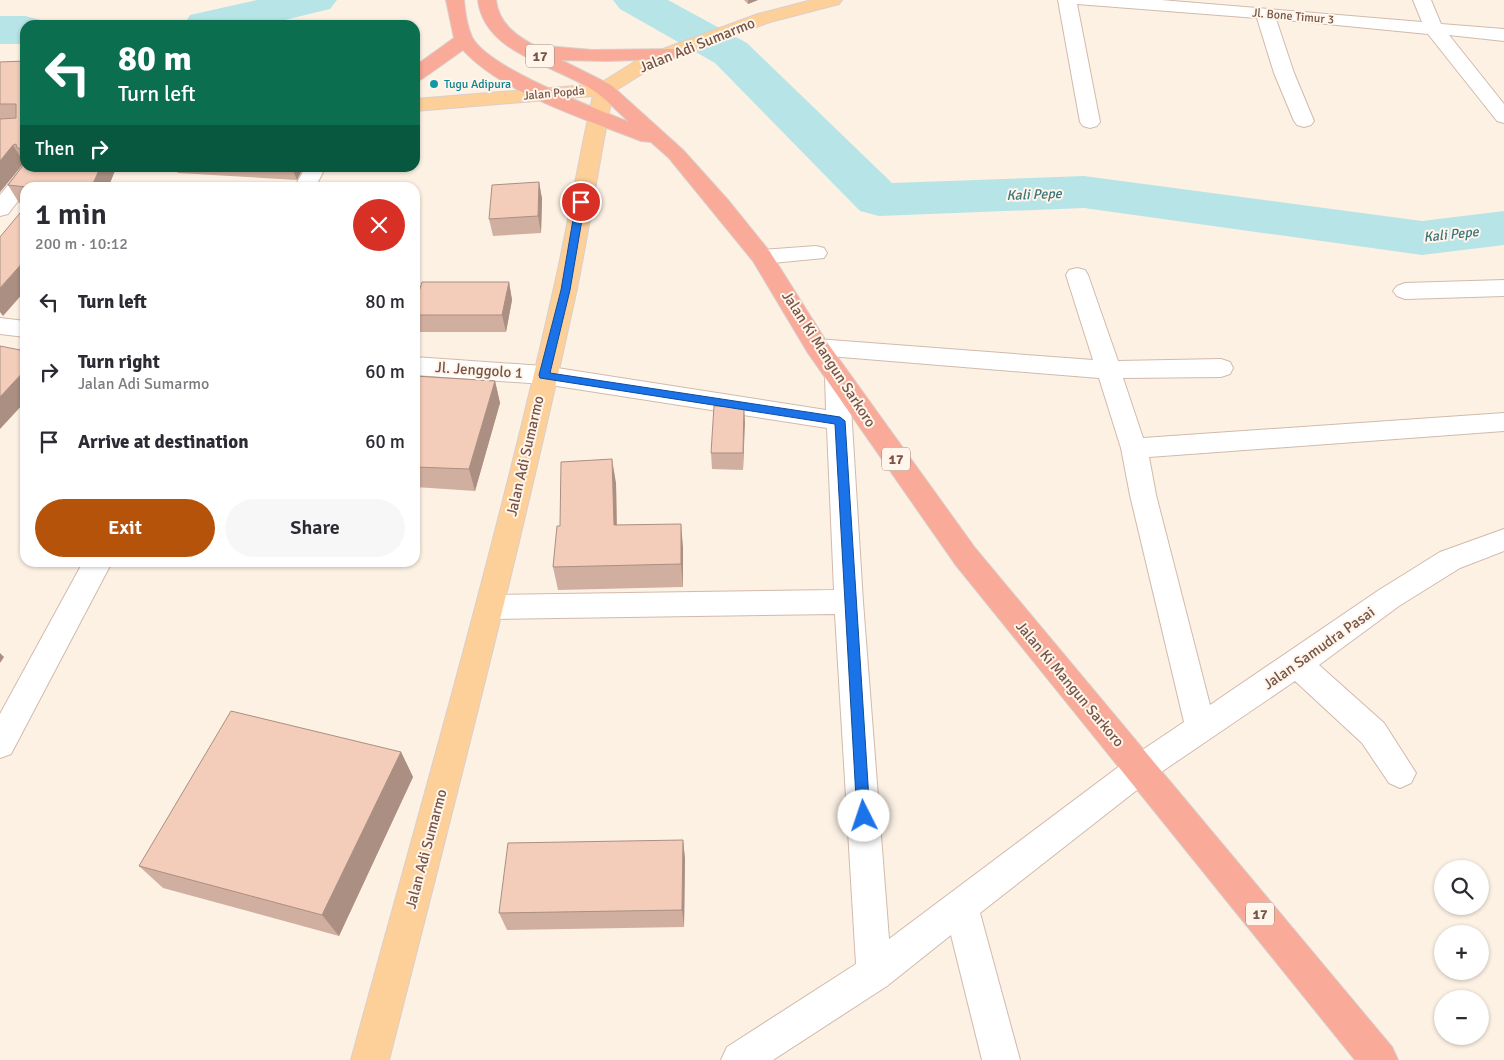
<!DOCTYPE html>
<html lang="en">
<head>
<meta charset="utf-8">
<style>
  body { margin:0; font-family:Signika,sans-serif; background:#f7f7f7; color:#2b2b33; height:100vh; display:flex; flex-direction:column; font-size:19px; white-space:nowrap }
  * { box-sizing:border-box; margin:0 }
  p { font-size:16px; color:#7c7c81 }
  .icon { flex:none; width:28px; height:28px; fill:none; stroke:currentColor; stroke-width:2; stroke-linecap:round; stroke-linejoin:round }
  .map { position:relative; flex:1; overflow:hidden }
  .drawer { position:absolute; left:20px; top:182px; width:400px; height:385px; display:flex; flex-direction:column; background:#fff; border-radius:15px; box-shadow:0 1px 4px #0004 }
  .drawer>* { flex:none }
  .hud { position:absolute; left:20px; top:20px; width:400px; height:152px; border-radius:15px; box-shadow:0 1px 4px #0004; background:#0b6e4f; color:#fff; overflow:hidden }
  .controls { position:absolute; left:1434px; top:860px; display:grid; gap:10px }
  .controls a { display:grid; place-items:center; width:55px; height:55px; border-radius:50%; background:#fff; box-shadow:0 1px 4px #0004; font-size:25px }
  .pin { position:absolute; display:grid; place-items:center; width:42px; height:42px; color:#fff; margin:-21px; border:2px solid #fff; border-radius:50%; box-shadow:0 1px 5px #0007 }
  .me { position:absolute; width:55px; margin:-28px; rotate:356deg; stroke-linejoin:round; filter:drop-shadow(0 0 4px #0008) }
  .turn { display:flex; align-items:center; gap:18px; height:105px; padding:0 15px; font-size:22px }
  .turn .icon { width:65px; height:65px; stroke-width:2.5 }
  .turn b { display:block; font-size:35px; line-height:42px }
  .then { display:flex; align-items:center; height:48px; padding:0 15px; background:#0003; gap:10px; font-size:19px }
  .round { display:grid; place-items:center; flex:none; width:52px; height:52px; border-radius:26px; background:#f7f7f7 }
  .summary { display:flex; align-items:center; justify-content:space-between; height:85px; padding:0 15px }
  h1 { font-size:30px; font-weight:600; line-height:38px }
  .action { display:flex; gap:10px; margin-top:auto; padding:10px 15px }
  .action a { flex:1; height:58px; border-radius:30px; background:#b45309; color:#fff; font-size:20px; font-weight:600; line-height:58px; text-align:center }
  .action a+a { background:#f7f7f7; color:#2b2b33 }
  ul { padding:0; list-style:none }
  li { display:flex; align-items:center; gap:15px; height:70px; padding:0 15px }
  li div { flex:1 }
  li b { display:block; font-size:19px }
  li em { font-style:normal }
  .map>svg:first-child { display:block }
</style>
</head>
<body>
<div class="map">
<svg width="1504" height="1060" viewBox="0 0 1504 1060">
  <rect width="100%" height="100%" fill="#fdf1e4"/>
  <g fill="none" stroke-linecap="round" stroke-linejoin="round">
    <!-- river -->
    <path fill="#b7e4e7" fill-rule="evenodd" d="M257,0H337L330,9L264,25H184L190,15Z
      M613,0H668L747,43L892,183L1084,176L1422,221L1504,211V245L1422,255L1084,208L879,216L860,211L715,63L620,9Z
      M0,16H25L41,20L44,25H25V44H0Z"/>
    <!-- minor casing -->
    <g stroke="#d1baac" stroke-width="2">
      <path id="minor" d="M1058,0H1161L1422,22L1413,0H1431L1441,24L1504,29V41L1449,35L1504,104V123L1497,121L1428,34L1276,19L1294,73L1314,121L1311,125L1304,127L1297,125L1294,121L1274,73L1257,18L1077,4L1100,122L1097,126L1090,128L1083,126L1080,122Z
        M25,164V168H43L28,188H25V192L8,214L0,216V195Z
        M305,168H325L315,188H294Z
        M816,246L824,248L827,253L824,258L762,264L754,262L751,257L754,252L762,250Z
        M1077,268L1085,270L1088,275L1118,361L1221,359L1230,362L1233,368L1230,374L1221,377L1123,378L1143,438L1504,413V431L1149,457L1156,495L1210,705L1379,590L1440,552L1504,529V551L1460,568L1399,606L1319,665L1384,723L1416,773L1411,783L1400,788L1389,783L1362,743L1295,681L1151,779L980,913L1020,1060H982L951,935L887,986L773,1060H721L727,1047L856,964L835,614L490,619L480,615L476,607L480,599L490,595L834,590L827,428L544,384L415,375V357L544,366L826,410L825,375L828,369L837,366L846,369L849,375L863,602L889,939L1129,759L1184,722L1130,495L1121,448L1099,378L817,355L808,353L805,347L808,341L817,339L1093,360L1066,275L1069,270Z
        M1504,280V296L1405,299L1397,296L1393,291L1397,286L1405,283Z
        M0,318L25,321V337L0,334Z
        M83,562H112L11,754L0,758V714Z"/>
    </g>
    <!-- major casing -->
    <g stroke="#d9cfcc" stroke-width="2">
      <path id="major" d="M812,0H842L839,4L770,22L658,64L613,92C599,159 590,226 576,293C520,550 454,805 389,1060H351C421,805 495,550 553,292C568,227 578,161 593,96L415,111V99L599,84L644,56L758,14Z"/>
    </g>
    <!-- highway casing -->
    <g stroke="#d9cfcc" stroke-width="2">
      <path id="highway" d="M446,0H464C465,12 467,26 472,37C487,68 595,108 629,122C619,113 609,102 597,93C560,66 484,55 478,0H496C499,25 518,37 539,48L546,46L592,50L676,49L678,53L676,57L669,59L607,61L561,60L611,85L683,150L728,200L770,252L826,341L975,548L1392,1047L1398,1060H1355L955,564L808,353L753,261L669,158L651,142L641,141C585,119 504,94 463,50L422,79L415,81V66L454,38Z"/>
    </g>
    <!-- minor -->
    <use href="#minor" fill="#fff" fill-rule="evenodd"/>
    <!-- major -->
    <use href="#major" fill="#fdd09a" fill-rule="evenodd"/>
    <!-- highway -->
    <use href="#highway" fill="#f9aa99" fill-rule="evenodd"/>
  </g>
  <!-- wall -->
  <path fill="#d1afa0" d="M744,0H758L748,4Z
    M25,61V168H116L108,188H25V204L19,203L8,185L25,163H24L0,192V62Z
    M175,168H303L297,180L178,173Z
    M539,182L542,199L541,233L493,236L489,219Z
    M509,282L512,300L506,332H418L415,323V305Z
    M415,376L495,381L500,403L475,491L415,487Z
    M744,406L743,470L712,469L711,453Z
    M616,483L617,525L683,547V587L558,590L553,567L560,526Z
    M401,752L413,777L339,936L163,888L139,866Z
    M683,840L685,859L684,927L507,930L499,913Z"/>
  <!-- shaded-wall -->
  <path fill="#aa8f82" d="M748,0H758L748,4Z
    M13,145L24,163L0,192V161Z
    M100,168H116L108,188H91Z
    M292,168H303L297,180Z
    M539,182L542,199L541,233L538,216Z
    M25,260V291L3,316L0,312V288Z
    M509,282L512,300L506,332L502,315Z
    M25,370V402L0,429V397Z
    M495,381L500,403L475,491L469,469Z
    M744,406L745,423L743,470V453Z
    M612,459L616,483L617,549L614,525Z
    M681,524L683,547V587L681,564Z
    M0,653L4,657L0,663Z
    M401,752L413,777L339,936L322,915Z
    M683,840L685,859L684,927L682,910Z"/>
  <!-- building -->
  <path fill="#f3ccba" stroke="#aa8f82" d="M25,61V149L17,148L16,144L13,145L0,161V119L16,118V104H0V62Z
    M25,163V168H100L91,188H36L8,185Z
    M539,182L538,216L489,219L492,185Z
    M25,207V260L0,288V237Z
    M422,282H509L502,315H415V305Z
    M0,346L25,351V370L0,397Z
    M415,376L495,381L469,469L415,467Z
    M714,406H744L743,453H711Z
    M612,459L614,525L681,524V564L553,567L557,526H560L561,462Z
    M231,711L401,752L322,915L139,866Z
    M683,840L682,910L499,913L508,843Z"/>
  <!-- route -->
  <path fill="#1a73e8" stroke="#114b97" d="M581,199L585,202L570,290L550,373L840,417L845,421L870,816L868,821L864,823L859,821L857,816L835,424L540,378L539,375L561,290L576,202Z"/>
  <!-- markers -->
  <circle fill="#0f9aa8" stroke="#fff5ea" stroke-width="2" cx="434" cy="84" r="5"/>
  <g text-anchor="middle" stroke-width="4" stroke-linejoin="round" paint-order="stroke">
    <!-- far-street labels -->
    <g font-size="12" fill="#765548" stroke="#fff5ea">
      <text transform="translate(1293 16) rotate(5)" y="4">Jl. Bone Timur 3</text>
      <text transform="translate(554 93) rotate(-5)" y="4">Jalan Popda</text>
    </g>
    <!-- far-culture labels -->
    <g font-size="12" fill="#0d838f" stroke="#fff5ea" text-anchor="start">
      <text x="444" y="88">Tugu Adipura</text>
    </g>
    <!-- shield labels -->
    <g fill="#fff5ea" stroke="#9f8579" stroke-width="1">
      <rect x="526" y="44.5" width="28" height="23" rx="4"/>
      <rect x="882" y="447.5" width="28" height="23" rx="4"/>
      <rect x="1246" y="902.5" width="28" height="23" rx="4"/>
    </g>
    <g font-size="14" font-weight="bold" fill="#765548">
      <text x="540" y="61">17</text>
      <text x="896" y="464">17</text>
      <text x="1260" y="919">17</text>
    </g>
    <!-- far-water labels -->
    <g font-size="14" font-style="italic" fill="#3c767c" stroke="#fff5ea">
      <text transform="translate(1034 194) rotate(-2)" y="5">Kali Pepe</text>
      <text transform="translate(1451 234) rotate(-6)" y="5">Kali Pepe</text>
    </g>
    <!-- street labels -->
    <g font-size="15" fill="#765548" stroke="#fff5ea">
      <text transform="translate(697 45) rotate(-22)" y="5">Jalan Adi Sumarmo</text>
      <text transform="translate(829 359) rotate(57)" y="5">Jalan Ki Mangun Sarkoro</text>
      <text transform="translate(479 370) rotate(4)" y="5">Jl. Jenggolo 1</text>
      <text transform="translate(525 456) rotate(-77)" y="5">Jalan Adi Sumarmo</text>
      <text transform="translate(1319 648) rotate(-35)" y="5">Jalan Samudra Pasai</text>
      <text transform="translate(1070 684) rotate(50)" y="5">Jalan Ki Mangun Sarkoro</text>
      <text transform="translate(426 849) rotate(-75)" y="5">Jalan Adi Sumarmo</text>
    </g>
  </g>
</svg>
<div class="controls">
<a><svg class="icon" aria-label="search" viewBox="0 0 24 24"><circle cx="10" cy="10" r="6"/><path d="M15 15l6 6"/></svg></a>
<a>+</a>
<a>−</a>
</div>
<div class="pin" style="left:581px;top:202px;background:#d93025"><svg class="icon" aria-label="arrive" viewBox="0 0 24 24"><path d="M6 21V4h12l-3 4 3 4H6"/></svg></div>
<svg class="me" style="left:864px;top:816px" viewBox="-20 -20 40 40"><circle r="19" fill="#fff"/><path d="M0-13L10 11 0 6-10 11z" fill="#1a73e8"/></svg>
<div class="hud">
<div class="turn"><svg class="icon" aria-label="left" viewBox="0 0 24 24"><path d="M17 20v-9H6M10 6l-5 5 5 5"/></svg><div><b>80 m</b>Turn left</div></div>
<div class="then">Then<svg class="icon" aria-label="right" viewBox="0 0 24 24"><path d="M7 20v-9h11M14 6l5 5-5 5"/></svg></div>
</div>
<section class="drawer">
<div class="summary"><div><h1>1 min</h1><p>200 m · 10:12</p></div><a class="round" style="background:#d93025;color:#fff"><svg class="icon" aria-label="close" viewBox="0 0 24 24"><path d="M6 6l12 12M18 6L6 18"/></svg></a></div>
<ul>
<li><svg class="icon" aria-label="left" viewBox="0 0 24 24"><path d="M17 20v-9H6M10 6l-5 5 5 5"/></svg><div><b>Turn left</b></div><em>80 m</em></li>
<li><svg class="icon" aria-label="right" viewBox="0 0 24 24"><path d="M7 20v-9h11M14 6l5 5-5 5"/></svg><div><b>Turn right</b><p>Jalan Adi Sumarmo</p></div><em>60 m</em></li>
<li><svg class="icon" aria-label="arrive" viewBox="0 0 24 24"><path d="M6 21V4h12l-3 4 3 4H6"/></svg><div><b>Arrive at destination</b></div><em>60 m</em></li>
</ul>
<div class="action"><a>Exit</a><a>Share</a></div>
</section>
</div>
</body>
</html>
